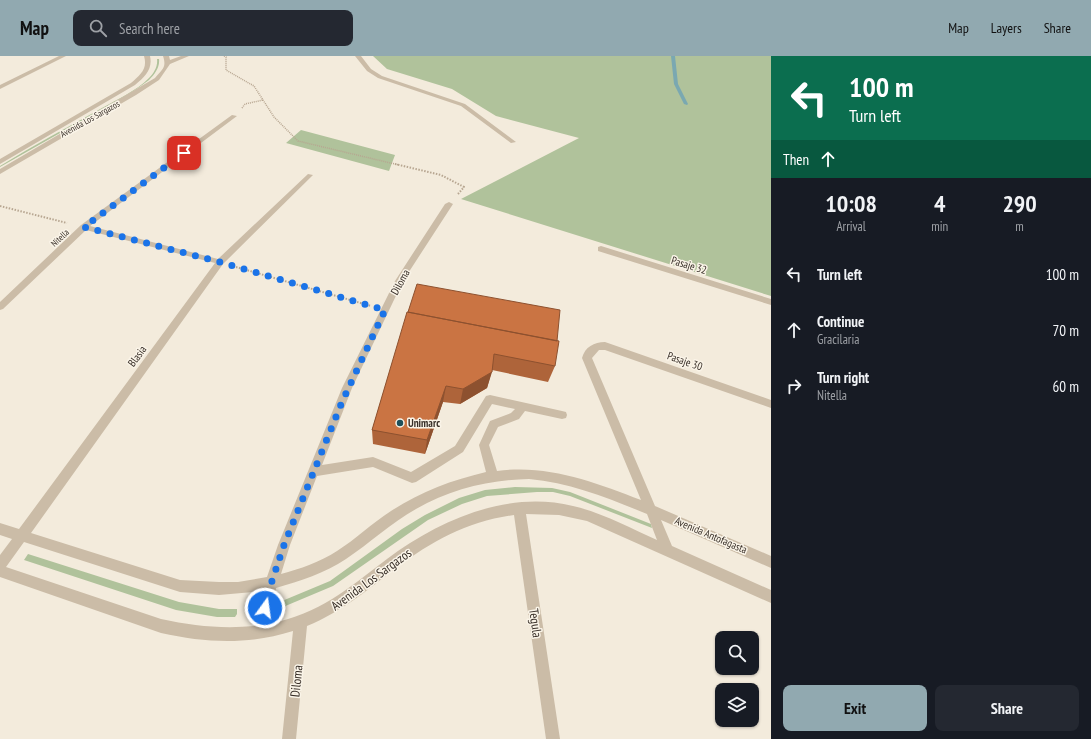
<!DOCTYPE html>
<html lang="en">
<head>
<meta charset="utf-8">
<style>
  body { margin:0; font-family:"PT Sans Narrow",sans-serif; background:#242831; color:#f1f3f6; height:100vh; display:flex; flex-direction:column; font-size:15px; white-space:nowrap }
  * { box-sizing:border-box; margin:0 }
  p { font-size:13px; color:#9ea1a6 }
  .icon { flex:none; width:22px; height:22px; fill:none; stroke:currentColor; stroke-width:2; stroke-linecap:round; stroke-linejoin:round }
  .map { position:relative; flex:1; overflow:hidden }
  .sheet { display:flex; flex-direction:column; background:#171b24; width:320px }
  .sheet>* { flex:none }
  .guide { background:#0b6e4f; color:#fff; overflow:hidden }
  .buttons { position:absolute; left:715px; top:575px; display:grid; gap:8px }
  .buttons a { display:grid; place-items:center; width:44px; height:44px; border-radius:8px; background:#171b24; box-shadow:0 1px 3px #0004; font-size:20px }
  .pin { position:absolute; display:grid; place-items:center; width:34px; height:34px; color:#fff; margin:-17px; border-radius:8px; box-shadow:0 2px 6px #0006 }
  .me { position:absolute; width:44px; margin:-22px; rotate:14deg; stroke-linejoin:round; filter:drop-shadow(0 0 3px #0008) }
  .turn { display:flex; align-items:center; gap:14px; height:84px; padding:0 12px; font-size:18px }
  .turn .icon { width:52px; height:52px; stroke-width:2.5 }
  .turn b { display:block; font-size:28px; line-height:34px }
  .then { display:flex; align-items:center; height:38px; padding:0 12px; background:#0003; gap:8px; font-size:15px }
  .eta { display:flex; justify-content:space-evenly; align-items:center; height:68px; text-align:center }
  .eta b { font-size:24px; font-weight:600; line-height:28px }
  .primary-button { display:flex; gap:8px; margin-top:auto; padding:8px 12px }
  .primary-button a { flex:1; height:46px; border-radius:8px; background:#91a9b0; color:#111; font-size:16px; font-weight:600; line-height:46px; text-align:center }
  .primary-button a+a { background:#242831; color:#f1f3f6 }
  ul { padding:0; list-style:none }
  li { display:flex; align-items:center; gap:12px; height:56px; padding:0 12px }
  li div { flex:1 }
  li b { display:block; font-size:15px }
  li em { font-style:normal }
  header { display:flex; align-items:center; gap:24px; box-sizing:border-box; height:56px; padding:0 20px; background:#91a9b0; color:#111 }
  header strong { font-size:19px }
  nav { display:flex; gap:22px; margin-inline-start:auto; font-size:14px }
  .search { width:280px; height:36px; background:#242831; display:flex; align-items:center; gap:10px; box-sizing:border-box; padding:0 14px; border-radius:8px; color:#9ea1a6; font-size:15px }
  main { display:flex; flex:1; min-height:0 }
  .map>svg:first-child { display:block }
</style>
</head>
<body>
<header>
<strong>Map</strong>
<div class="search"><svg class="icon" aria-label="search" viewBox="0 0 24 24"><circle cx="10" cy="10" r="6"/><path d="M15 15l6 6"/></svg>Search here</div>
<nav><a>Map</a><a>Layers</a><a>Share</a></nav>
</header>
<main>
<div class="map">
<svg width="771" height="683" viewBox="0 0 771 683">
  <rect width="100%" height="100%" fill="#f3ebdc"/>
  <!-- green -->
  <path fill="#b0c29b" d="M373,0H771V240L461,143L579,82L496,60L452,33L387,13Z
    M157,3H159C160,11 155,18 149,24C134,36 116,45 99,55C66,74 33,92 0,111V110C34,89 68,71 102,52C118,43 136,35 149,22C154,17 158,10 157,3Z
    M301,74L395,99L389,115L286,87Z
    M515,431L552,432L570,436L651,468L652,472L570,440L553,436H537L487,440L462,448L428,464L333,530L283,551L281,550V547L282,545L330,525L402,473L425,459L459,442L485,434Z
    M28,498L179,546L219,553H237V558L235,561H217L176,554L24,504Z"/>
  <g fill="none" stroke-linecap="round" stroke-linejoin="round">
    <!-- stream -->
    <path fill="#7aa8b1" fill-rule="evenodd" d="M671,0H675L678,28L688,48L687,49L684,48L674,28Z"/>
    <!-- path-far1 -->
    <path stroke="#b7a691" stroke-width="1.5" stroke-dasharray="1 1" stroke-linecap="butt" d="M224,0L226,1V14L254,30L274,61L298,85L399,109
      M242,52L245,48L263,44"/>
    <!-- path -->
    <path stroke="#b7a691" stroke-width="2" stroke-dasharray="1.5 1.5" stroke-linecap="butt" d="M395,108L441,119L464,131L458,138
      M0,150L67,167
      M236,211L371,250"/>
    <!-- minor -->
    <path fill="#cbbca7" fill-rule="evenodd" d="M59,0H66L0,33V29Z
      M144,0H150C153,13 145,21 135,29L0,108V103L131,27C140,19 148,13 144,0Z
      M163,0H169L170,4L181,0H189L170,8L159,24L136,39L0,118V113L155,22C162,13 167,12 163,0Z
      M355,0H361L371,13L382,20L465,48L516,86L511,87L461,50L378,22L367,15Z
      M232,59L237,60L90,170L218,203L308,118L313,119L223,208L31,477L180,524L219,526H238L267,521L278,489L342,332L395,225L445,148L449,146L453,148L403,225L352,332L322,409L373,401L411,416L455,390L486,340L490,339L562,355L566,356L567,359L566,362L562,363L525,355L519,363L498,371L489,389L497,415C548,408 594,426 641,444L582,302C585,291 594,286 605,286L771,344V352L605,294H599L592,302L655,450L771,500V512L661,464L672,490L771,534V547L587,465L559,459L526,458L560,683H546L514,459C469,465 432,485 396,512C366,535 343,555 307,570L296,683H282L293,575C249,589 206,587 161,577L0,521V499L12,483L0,479V467L19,473L215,207L86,174L3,253L0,254V246L81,169ZM492,348L515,353L511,357L490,365L479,389L486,416C452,424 420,436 391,455C372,467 356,483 337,495C320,506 300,513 281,518L290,489L317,420L373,411L412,427L416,426L463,396ZM529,423C571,427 608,442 647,458L657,484C630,472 603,457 573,450C507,434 439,464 387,503C346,534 321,557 269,568L276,532C300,525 325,517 346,503C370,487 391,467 416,453C451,433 489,424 529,423ZM24,486L180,536L219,539L263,535L255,570C222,573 193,570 161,563L6,511Z
      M601,190L771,243V249L598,195V191Z"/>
  </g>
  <!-- wall -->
  <path fill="#ae643a" d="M408,256L555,310L548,326L492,314L487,332L460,348L443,346L425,398L373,388L372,374Z"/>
  <!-- shaded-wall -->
  <path fill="#8d512f" d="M492,316L487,332L460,348L463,333Z
    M446,330L443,346L425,398L427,384Z"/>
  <!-- building -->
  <path fill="#ca7443" stroke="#8d512f" d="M417,228L560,254L557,285L408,256Z
    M407,256L559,285L555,310L494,298L492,316L463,333L446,330L427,384L372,374Z"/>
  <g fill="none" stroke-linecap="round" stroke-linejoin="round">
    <!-- route -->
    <path stroke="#1a73e8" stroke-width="7" stroke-dasharray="0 12.6" d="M184,97L84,171L220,206L385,254L342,346L284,489L271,528L265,552"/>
  </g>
  <!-- markers -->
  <circle fill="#1c4f5a" stroke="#faf4e8" stroke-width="1.5" cx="400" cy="367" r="4"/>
  <g text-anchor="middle" stroke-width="3" stroke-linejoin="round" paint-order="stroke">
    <!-- far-street labels -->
    <g font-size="9" fill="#382f28" stroke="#faf4e8">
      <text transform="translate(90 63) rotate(-29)" y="3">Avenida Los Sargazos</text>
      <text transform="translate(60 182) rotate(-43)" y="3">Nitella</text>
    </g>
    <!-- street labels -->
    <g font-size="11" fill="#382f28" stroke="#faf4e8">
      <text transform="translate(689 209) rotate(17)" y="4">Pasaje 32</text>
      <text transform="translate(400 226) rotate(-61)" y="4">Diloma</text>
      <text transform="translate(137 300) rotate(-54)" y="4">Blasia</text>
      <text transform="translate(685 305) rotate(19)" y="4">Pasaje 30</text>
      <text transform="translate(711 479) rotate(23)" y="4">Avenida Antofagasta</text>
    </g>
    <!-- poi labels -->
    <g font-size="11" font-weight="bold" fill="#382f28" stroke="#faf4e8" text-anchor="start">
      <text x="408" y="371">Unimarc</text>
    </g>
    <!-- near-street labels -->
    <g font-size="13" fill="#382f28" stroke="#faf4e8">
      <text transform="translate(371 523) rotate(-36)" y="5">Avenida Los Sargazos</text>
      <text transform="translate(536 567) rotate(82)" y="5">Tegula</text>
      <text transform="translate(296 625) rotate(-84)" y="5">Diloma</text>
    </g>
  </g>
</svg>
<div class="buttons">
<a><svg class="icon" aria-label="search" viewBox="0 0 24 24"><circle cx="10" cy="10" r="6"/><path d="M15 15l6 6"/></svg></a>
<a><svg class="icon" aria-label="layers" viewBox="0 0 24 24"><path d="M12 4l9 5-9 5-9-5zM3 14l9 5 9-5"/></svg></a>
</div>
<div class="pin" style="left:184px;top:97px;background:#d93025"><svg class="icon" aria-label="arrive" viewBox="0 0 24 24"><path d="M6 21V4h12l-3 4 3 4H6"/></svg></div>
<svg class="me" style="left:265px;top:552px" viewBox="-20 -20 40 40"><circle r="17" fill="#1a73e8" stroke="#fff" stroke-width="3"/><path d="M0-11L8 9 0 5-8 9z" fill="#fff"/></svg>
</div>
<section class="sheet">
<div class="guide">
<div class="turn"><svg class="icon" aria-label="left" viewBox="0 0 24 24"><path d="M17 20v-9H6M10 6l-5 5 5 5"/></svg><div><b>100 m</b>Turn left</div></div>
<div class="then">Then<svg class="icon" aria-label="ahead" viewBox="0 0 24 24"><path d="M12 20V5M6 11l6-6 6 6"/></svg></div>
</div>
<div class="eta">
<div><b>10:08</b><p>Arrival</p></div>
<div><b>4</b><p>min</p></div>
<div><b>290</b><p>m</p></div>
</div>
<ul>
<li><svg class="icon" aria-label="left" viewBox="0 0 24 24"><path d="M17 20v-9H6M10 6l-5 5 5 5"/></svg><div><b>Turn left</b></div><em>100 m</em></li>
<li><svg class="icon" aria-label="ahead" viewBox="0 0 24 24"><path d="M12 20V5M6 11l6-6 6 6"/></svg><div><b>Continue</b><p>Gracilaria</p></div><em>70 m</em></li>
<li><svg class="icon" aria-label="right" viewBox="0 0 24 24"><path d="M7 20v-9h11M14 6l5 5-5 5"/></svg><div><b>Turn right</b><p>Nitella</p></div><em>60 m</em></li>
</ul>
<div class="primary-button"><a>Exit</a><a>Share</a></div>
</section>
</main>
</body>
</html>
